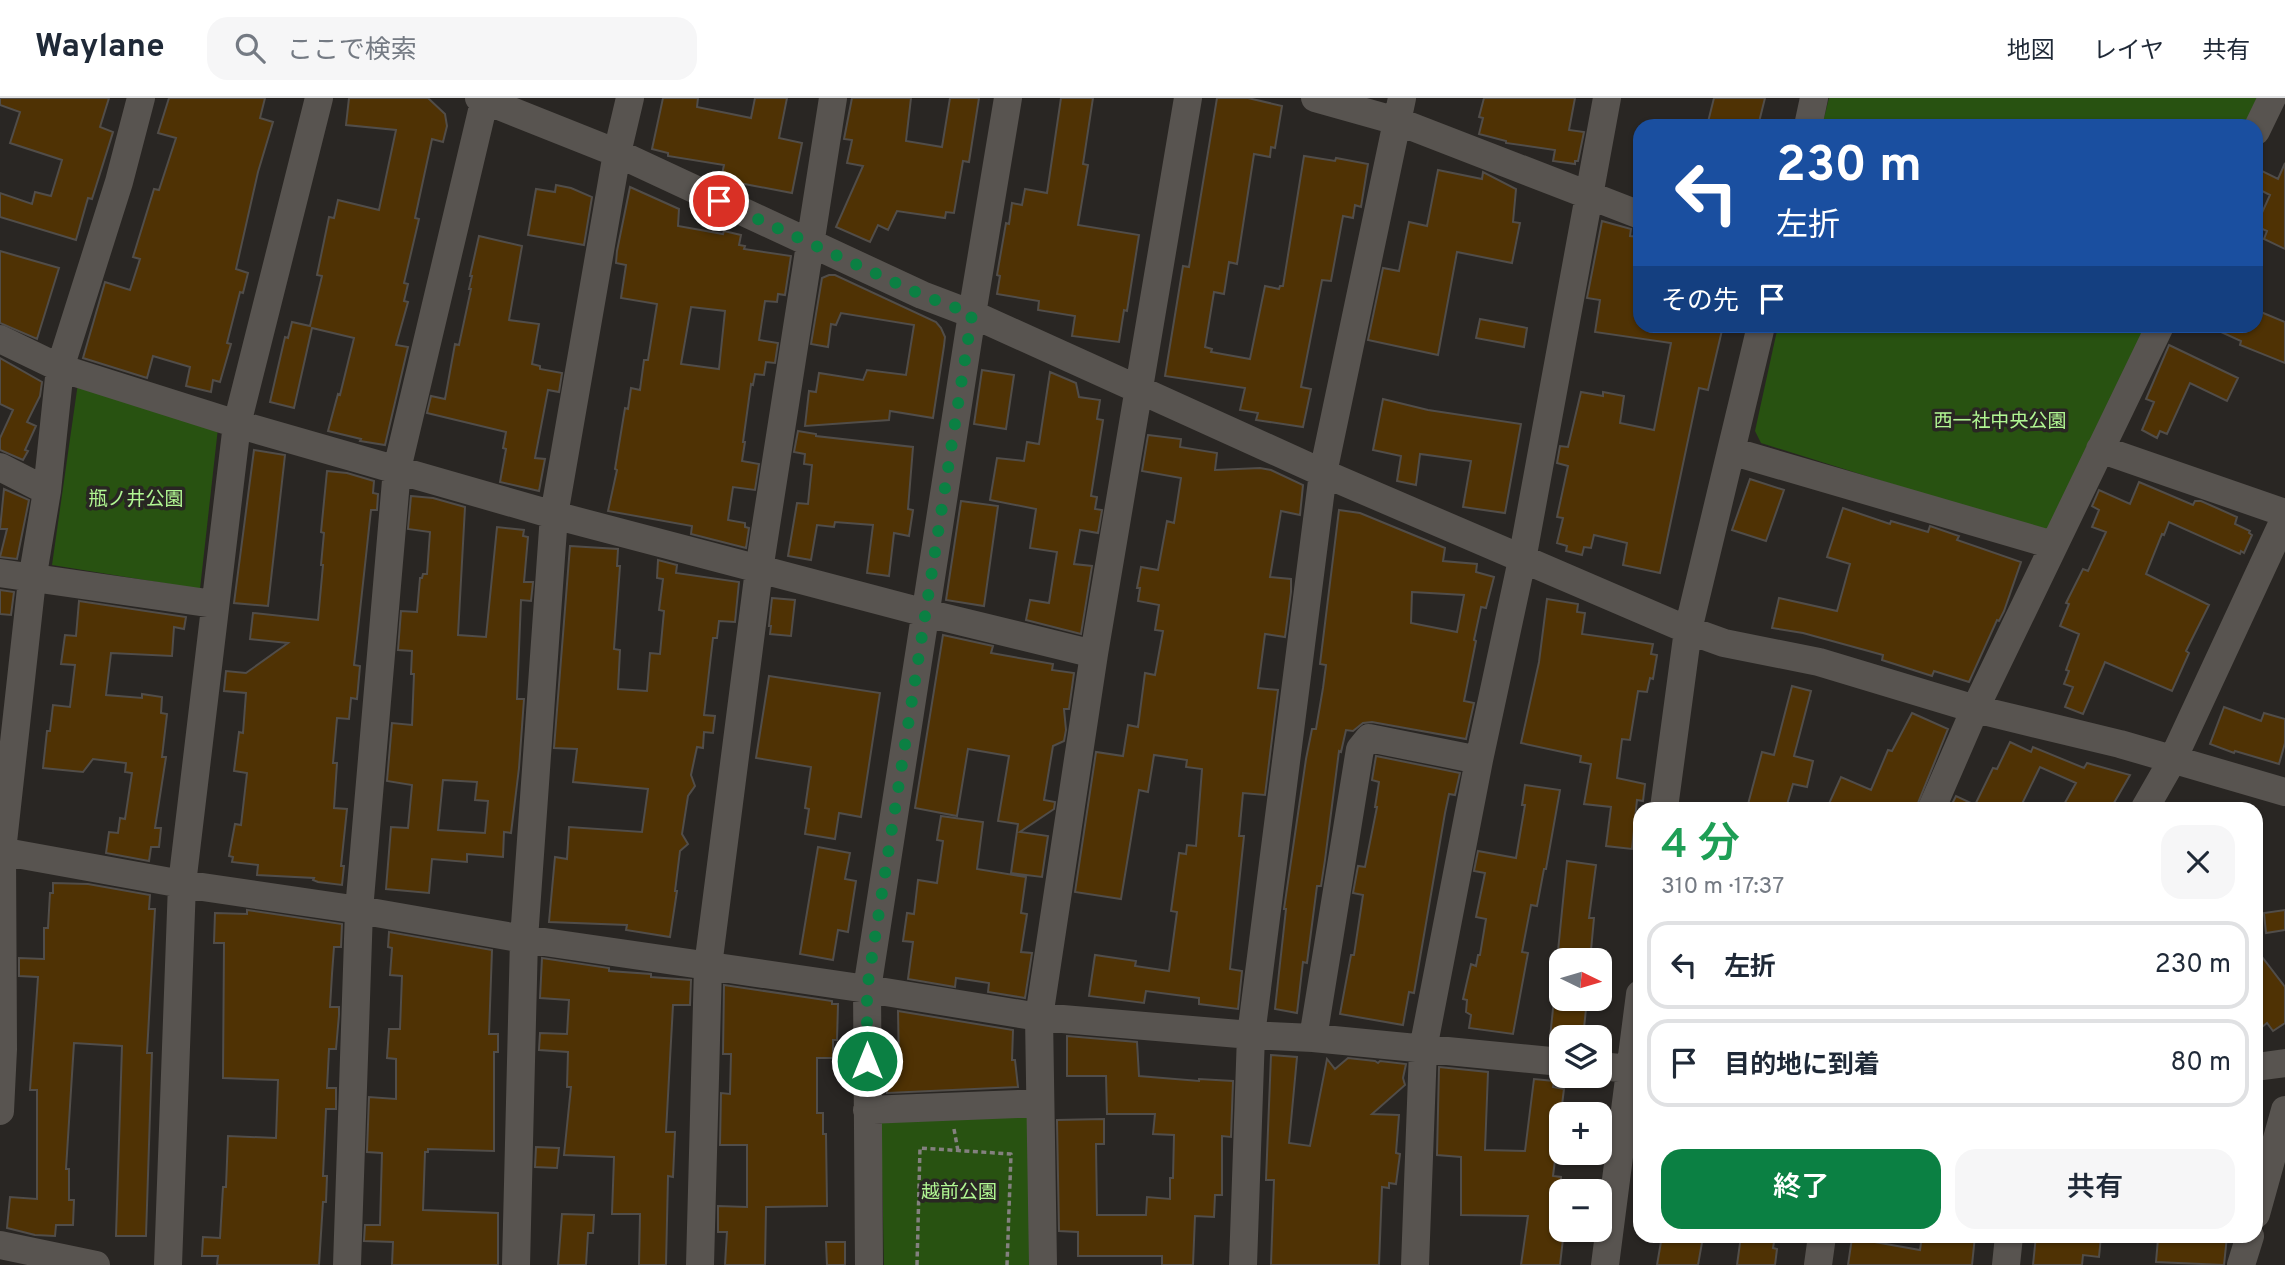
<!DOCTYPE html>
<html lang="ja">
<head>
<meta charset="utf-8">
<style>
  body { margin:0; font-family:Overpass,"Noto Sans JP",sans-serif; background:#f6f6f7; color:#1f2937; height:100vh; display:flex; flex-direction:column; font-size:26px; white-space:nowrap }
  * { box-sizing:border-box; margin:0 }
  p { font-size:23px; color:#747a83 }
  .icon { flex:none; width:38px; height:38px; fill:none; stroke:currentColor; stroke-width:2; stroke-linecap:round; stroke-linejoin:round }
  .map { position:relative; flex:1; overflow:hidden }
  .side { position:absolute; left:1633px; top:704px; width:630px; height:441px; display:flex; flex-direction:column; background:#fff; border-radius:21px; box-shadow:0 2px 5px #0004 }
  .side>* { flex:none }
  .top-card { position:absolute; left:1633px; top:21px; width:630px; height:214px; border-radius:21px; box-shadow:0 2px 5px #0004; background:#1a4fa0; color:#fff; overflow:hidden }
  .needle { width:46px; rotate:95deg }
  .buttons { position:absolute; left:1549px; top:850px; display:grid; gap:14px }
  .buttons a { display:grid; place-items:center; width:63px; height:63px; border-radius:14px; background:#fff; box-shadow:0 2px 5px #0004; font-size:35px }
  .pin { position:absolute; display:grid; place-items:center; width:60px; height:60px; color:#fff; margin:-30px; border:4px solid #fff; border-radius:50%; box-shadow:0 2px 7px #0007 }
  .me { position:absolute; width:77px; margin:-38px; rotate:0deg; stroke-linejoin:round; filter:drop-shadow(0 0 5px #0008) }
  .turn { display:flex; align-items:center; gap:24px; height:147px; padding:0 28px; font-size:32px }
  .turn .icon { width:91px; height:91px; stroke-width:2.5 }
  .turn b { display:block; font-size:49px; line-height:60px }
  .then { display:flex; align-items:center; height:66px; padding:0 28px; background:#0003; gap:14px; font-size:26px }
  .round { display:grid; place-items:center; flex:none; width:74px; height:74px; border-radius:21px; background:#f6f6f7 }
  .summary { display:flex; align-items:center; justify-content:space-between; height:119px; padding:0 28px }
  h1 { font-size:42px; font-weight:600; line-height:52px; color:#1e9e55 }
  .cta { display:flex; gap:14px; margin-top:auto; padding:14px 28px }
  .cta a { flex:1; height:80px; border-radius:21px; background:#0b8043; color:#fff; font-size:28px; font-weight:600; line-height:80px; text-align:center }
  .cta a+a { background:#f6f6f7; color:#1f2937 }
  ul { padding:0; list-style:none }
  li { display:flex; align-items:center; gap:21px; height:88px; margin:0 14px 10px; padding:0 14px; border:4px solid #e0e1e3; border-radius:21px }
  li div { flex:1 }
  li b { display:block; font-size:26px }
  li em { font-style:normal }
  header { display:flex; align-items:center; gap:42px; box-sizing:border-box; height:98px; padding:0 35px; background:#fff; border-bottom:2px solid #e0e1e3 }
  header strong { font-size:33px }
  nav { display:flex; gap:38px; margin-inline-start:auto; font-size:24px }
  .search { width:490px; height:63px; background:#f6f6f7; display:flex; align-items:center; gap:18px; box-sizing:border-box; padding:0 24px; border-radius:21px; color:#747a83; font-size:26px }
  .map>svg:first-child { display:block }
</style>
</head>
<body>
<header>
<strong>Waylane</strong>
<div class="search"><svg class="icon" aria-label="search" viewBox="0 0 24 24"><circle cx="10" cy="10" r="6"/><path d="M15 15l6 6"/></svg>ここで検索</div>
<nav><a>地図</a><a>レイヤ</a><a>共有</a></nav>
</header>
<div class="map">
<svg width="2285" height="1167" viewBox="0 0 2285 1167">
  <rect width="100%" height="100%" fill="#292623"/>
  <!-- green -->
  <path fill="#285211" d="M1829,0H2261L2248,28H1822Z
    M1778,228H2151L2051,436L1761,345L1755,333Z
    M78,285L218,330L200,491L52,467Z
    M1031,1016L1035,1167H884L881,1022Z"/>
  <!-- building -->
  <path fill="#4f3204" stroke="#514d49" stroke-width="2" fill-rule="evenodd" d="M0,0H109L100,29L113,34L92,101L88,100L76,142L0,119V95L32,106L35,94L51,98L62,62L10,45L20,14L0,7Z
    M169,0H265L260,20L273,24L258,74L236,171L248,175L243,195L240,194L227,245L231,246L220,284L213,282L211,294L186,288L190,269L153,258L147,280L83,260L105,184L130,192L140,161L133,159L154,91L159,92L176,40L158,35Z
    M349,0H428L445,16L447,28L443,44L432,41L415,120L419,121L404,185L408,186L404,203L408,204L396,247L408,249L385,347L360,343L361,341L328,333L338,296L340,297L354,240L312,230L294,310L270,304L285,239L288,240L292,224L310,228L322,178L317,177L329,119L334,120L338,102L379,112L396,32L346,27Z
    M663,0H698L697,9L751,20L755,0H787L779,40L802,45L792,95L739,85L738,89L721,81L724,67L668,58V55L652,51Z
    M852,0H911L906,43L942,49L950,0H979L969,64L963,63L954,115L946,114L945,120L897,113L888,132L878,127L870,144L836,129L863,68L847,65L852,42L844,41Z
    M1061,0H1093L1083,66L1088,67L1078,127L1139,137L1127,213L1124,212L1119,244L1072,238L1075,218L1038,212L1039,203L997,196L1000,178L997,177L1006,125L1009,126L1012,105L1022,107L1025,91L1047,95Z
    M1217,0H1248L1282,8L1275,50L1271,49L1270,59L1254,56L1237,166L1229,164L1224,196L1214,194L1205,249L1212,251L1211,254L1250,261L1265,188L1279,191L1280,188H1283L1304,58L1335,63L1336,60L1368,66L1361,109L1355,107L1353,120L1343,118L1331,183L1322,182L1301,289L1311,291L1303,329L1256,322L1258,315L1240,312L1245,290L1165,278L1183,168L1189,169Z
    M1484,0H1575L1569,32L1584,34L1578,63H1575V66L1553,63L1555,52L1506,45V43L1479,36L1483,20L1479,19Z
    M1714,0H1765L1758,28H1707Z
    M2285,65V151L2264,141L2267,133L2256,128L2270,97L2256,90V70L2278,81Z
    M1438,72L1482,81L1483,74L1516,91L1513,124L1520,125L1512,165L1457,154L1438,257L1368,242L1383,170L1399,173L1409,124L1427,128Z
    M556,87L571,90L592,99L584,147L528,137L536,91L555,94Z
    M630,89L679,111L678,128L723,136L724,133L741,137L739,147L745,148L744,151L791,158L785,197L778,196L777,204L765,203L759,242L778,245L775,265L766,264L764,277L755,276L753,287L751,286L743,344H745L742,363L759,366L755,392L733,389L728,422L745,425V429L749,430L746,450L691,436L692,428L608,413L617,372L615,371L625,310L628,311L631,290L640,292L644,262H648L657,206L621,200L626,167L616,165L617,153ZM691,209L725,213L719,271L681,266Z
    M1602,123L1631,131L1630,138L1640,139V228H1723L1708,292L1699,290L1660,475L1623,467L1627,445L1594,437L1591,450L1584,449L1582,457L1566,453L1567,448L1557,445L1563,420L1557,419L1568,368L1557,365L1560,348L1568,349L1581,294L1603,298V294L1624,298L1620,325L1654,332L1671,245L1595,234L1600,202L1587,200Z
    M479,138L522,148L509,222L539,226L532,266L540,268V271L562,275L559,294L548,292L535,360L545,361L539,393L500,384L506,351L503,350L506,334L427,315L431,298L445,301L455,246L459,247L471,191H469L472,178H470Z
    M0,153L59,170L37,241L0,225Z
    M829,177H835L936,224L941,230L945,239L944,248L933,320L890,313L889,322L805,328L809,293L816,294L819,275L863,282L867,272L906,277L914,227L841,215L836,227L831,226L828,249L811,246L822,180Z
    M2256,212L2285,224V265L2240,247L2241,243L2208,228H2256Z
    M1480,221L1527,230L1524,249L1476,240Z
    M2169,247L2238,280L2227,303L2190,285L2167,336L2160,333L2157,340L2142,332L2154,304L2146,301Z
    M0,260L42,284L40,298L27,324L36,328L25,352L28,353L23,362L0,352V340L13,312L0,306Z
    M982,272L1014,277L1006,331L974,326Z
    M1050,274L1076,285L1079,299L1100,302L1097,321L1103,322L1091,398L1097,399L1095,411L1102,412L1098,435L1080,432L1074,466L1092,468L1081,536L1026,522L1030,502L1049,505L1057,454L1030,450L1036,411L990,402L997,360L1024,363L1027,344L1039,346Z
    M1383,301L1428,312L1521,326L1505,415L1463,409L1471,363L1420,356L1416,387L1397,383L1401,358L1373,352Z
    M798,333L816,336V338L913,349L908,411L913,412L909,438L894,435L889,478L867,475L873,427L835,424L834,429L817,427L811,462L788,458L797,405L808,406L812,367L804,366L805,356L794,354Z
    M1148,337L1181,341L1180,349L1217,355L1215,372L1260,370L1271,372L1303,387L1300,417L1281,413L1270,479L1291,481V494L1285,539L1265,536L1258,590L1278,592L1265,697L1243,695L1239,738H1244L1230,871L1242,873L1238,911L1199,906V900L1146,893L1144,905L1089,898L1095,857L1136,863L1135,868L1169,873L1177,814L1171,813L1179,755L1186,756L1187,747L1196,748L1202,671L1186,669L1187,662L1154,657L1148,694L1139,692L1121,801L1075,794L1096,654L1123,658L1128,627L1138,629L1145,575L1155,577L1163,533L1155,532L1159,507L1138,503L1140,490H1137L1141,469L1158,472L1167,423L1174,425L1181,380L1142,373Z
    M254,352L285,357L268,508L234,505Z
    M327,373L347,375L374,383L373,395L378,396L377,412H371L358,531L354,567L360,568L357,601L351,600L349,621L337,620L333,665H337L334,710L347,711L341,768H344L342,787L318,784L313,782L314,780L257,777L258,767L232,764L233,759L229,758L235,726L241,727L247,675L234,673L239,634L243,635L246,595L224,593L226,573L246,575L288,545L250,541L253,515L318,522L323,467H321L324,435L321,434Z
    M1750,381L1784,392L1766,443L1732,432Z
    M2139,384L2193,407L2195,403H2201L2237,419L2235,426L2250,433L2249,435L2252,437L2244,455L2241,453L2240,456L2169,424L2164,437L2162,436L2146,476L2209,507L2186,553L2189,555L2172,593L2105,564L2083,616L2065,609L2073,589L2064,586L2069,573L2066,572L2079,536L2060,528L2069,506L2066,505L2083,471L2088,473L2106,434L2092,429L2099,412L2092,408L2099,392L2130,406Z
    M4,391L29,402L17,461L0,459L7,431H0Z
    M411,398L433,400L465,409L458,537L486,539L497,429L524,432L523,438L528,439L524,484H533L531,503L521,502L517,601H524L519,670L511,735L504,734L503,759L467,756V764L432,761L429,795L386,791L391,729L408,730L412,687L387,683L392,625L412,627L414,576H411L412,553L398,552L401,513L417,514L420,480H422L423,476H427L430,434L408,431ZM443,682L477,684L475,702L488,703L485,735L438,732Z
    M961,403L998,408L984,508L946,502Z
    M1843,410L1890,426L1891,423L1928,434L1930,428L1959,438L1957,442L2021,464L2004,513L1999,523L1997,522L1969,584L1934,573L1932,578L1882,562L1883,557L1803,535L1772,530L1779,500L1837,513L1850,466L1827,459Z
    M1339,412L1360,415L1445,450L1443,463L1477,466L1476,474L1494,479L1486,510L1481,509L1474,542L1476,543L1464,603L1474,605L1466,641L1372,624L1363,625L1353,633L1346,632L1341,654L1339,653L1325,762L1321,788H1317L1307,865L1303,864L1297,915L1275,911L1286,811H1284L1306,661L1312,631H1316L1323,590L1326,567L1320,566ZM1412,494L1464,497L1457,534L1411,525Z
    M570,448L618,451L617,468H620L614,551L620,552L618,591L647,593L650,555L660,556L664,513L659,512L663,481L657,480L658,462L677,467L676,475L739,484L735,524L719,523L717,540H713L704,617L715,618L713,635L704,634L703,650L697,649L691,677L695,688L688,698L682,736L688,746L680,753L675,793H677L670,839L626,832L627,827L549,824L555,759L567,761L569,729L642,734L648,691L573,684L577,651L554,650Z
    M0,492L14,494L11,517L0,516Z
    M772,500L795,502L791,538L770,536L771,528H769Z
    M1547,501L1578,506L1577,514L1585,515L1582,536L1653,546L1651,556L1657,557L1653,581L1650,580L1647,594L1638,593L1630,642L1622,641L1617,680L1645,686L1643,703L1637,702L1632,751L1606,748L1611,709L1584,706L1591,666L1580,664L1581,658L1521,645L1539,564Z
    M79,503L186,519L184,531L174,529L172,558L111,555L106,597L142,600V596L162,599L161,615L167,616L162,659H166L155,730H161L159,749H151L149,763L106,755L109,734L118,735L120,720L125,721L132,675L125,674L126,665L93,661L83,674L43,670L47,633H50L53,607L70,609L75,567L61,566L65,537L76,538Z
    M943,537L993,548L991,555L1053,566L1052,572L1074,575L1069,611H1064L1066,632L1064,643L1053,648L1044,702L1055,704L1054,711L1020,734L1048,738L1042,779L1011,775L1018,726L998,723L1009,658L968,651L957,718L915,710Z
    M769,578L880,595L861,719L839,715L835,741L805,736L809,711L805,710L811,669L756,660Z
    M1792,588L1811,593L1794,658L1813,663L1807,689L1793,686L1786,710H1747L1762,654L1774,657Z
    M2224,609L2261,623L2264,615L2285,621V645L2279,666L2235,653L2234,655L2210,646Z
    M1912,615L1948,631L1916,710H1827L1841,679L1871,692L1888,652L1892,653Z
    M2010,644L2031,654L2033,649L2084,670L2087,665L2130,677L2111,710H2062L2076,685L2040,669L2020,710H1950L1956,698L1975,707L1993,670L1997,671Z
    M1376,658L1460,675L1455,697L1449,696L1445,715L1414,895L1409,894L1403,927L1340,916L1351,857H1354L1363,797L1353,795L1358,768L1365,769L1377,709H1375L1379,684L1372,682Z
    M1525,687L1560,692L1546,771H1544L1537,808L1531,807L1522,854L1528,855L1513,936L1469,930L1471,917L1466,914L1467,902L1463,901L1471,866L1476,868L1478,857H1480L1486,821L1476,819L1485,775L1474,773L1478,753L1516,760L1525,707H1522Z
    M941,718L983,724L977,771L1026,779L1021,815L1027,816L1021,854L1032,855L1025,900L988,894L989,885L956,880L955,889L908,881L913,844L903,843L907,815L914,816L918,782L937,785L943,743L937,742Z
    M818,749L850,755L845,781L856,783L848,834L838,832L833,862L800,856Z
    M1567,763L1596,767L1589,820H1594L1590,863H1557Z
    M53,785L88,786L150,797L149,811H155L147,955H152L146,1138H116L122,948L74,945L66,1071H69V1102H74L73,1127H56L55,1138L35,1137L7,1130L10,1099L37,1101V992H30L38,879L19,878V860L44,861V830H48L50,795H53Z
    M247,812L342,826L341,849H334L332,876L330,909H339V917L336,951H329L327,990H336V1011H326L323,1078H327L326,1104H323L319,1167H217L218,1158H202L203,1139L220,1140L223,1089H226L228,1038L276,1040L278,982L223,980L224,845H214L215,815L247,816Z
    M2285,812V832L2266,835L2264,815Z
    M389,834L492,852L489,936H498V954H494V1053L428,1051V1054H425L423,1112L498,1115V1167H392L393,1144L364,1143L365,1127H380L382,1055L367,1054L369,999L396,1001V961L387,960L389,931H400L402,878L390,877L392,850L388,849Z
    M2256,851L2285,889V925L2273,933L2267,925L2256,934Z
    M542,860L609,870V873L651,876V879L691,882L690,907H673L666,1034H675L673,1079L668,1078L666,1167H639L640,1116H612L614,1059L564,1057L571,989H567L568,954L539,952L540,935L567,936L569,902L540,900Z
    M724,887L832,903V906H838L837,942H833V960H817V1015H823V1036H826L827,1108L766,1109L765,1167H725L727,1134H718V1108L747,1109V1047H720L721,995L730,996L731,956H723Z
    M1554,901H1587L1583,940H1550Z
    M898,913L1013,932L1012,962H1015L1018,989L887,995L888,970H899Z
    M1067,938L1137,944L1139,978L1199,983V981L1233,983L1231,1039L1222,1038V1097H1215L1214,1119L1195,1118L1193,1167H1162V1158H1078V1134L1059,1133L1057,1022L1104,1021V1046H1096L1097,1117H1146L1147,1099L1170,1101V1080H1173L1174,1037L1153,1036L1155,1016H1107L1106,978H1067Z
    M1271,957L1297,959L1289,1045L1310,1048L1327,961L1335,971L1348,960L1375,963L1378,965L1380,963L1406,966L1403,980L1405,987L1372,1016L1399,1017L1396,1055L1400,1056L1396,1086L1389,1085V1090L1382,1089L1379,1167H1271L1274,1082H1266Z
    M1439,969L1488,974L1485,1052L1525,1053L1534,981L1554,983L1553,989L1564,991L1553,1078L1561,1079V1132H1564L1560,1167H1521L1528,1118L1461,1117V1059L1437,1057Z
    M536,1049L559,1050L557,1070L535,1069Z
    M562,1116L594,1117L593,1135H588L586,1167H558Z
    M1662,1138L1703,1139L1698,1167H1657Z
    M1741,1138H1775L1773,1150L1777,1151L1775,1167H1737Z
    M1922,1138H1975L1972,1167H1848L1852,1140L1920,1152Z
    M2036,1138H2101L2099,1159L2083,1157L2082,1167H2033Z
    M2175,1138H2227L2224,1167L2156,1164L2158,1141L2175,1142Z
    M826,1144H845V1167H827Z"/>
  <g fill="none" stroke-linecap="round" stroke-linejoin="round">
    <!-- path -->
    <path stroke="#84817f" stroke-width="3.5" stroke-dasharray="5 3.5" stroke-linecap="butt" d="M954,1031L958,1053
      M917,1167L920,1050L1011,1056L1007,1167"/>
    <!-- minor -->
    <path stroke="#585450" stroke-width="28" d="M479,0L617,55L922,197L972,216L1323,375L1688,532L1724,545L1819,564L1975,611L2120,646L2285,694
      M1315,0L1397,23L1640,117
      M1808,28L1814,0
      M2256,33L2272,0
      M0,241L60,270L237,326L554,417L926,515L1094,556
      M2100,351L2285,415
      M1731,353L2053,447
      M0,369L47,393
      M0,475L214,506
      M1664,710L1688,532L1761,228
      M1932,710L1975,611L2160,228
      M2145,710L2173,661L2285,420
      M0,753L182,786L359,812L524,841L867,891L1039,919L1251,937L1313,940L1561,964
      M1313,940L1360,651L1369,640L1479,662
      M1600,968L1640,972
      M2256,969L2285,965
      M867,1012L1040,1005
      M0,1013L3,951L2,753L32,482L47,393L60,270L119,84L141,0
      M2256,1116L2285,1012
      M0,1147L96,1167
      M168,1167L182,786L237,326L319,0
      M347,1167L359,812L397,371L485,0
      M516,1167L524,841L554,417L617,55L630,0
      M700,1167L708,868L759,472L833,0
      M869,1167L867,891L972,216L1008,0
      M1043,1167L1039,919L1094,556L1188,0
      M1243,1167L1251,937L1323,375L1402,0
      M1415,1167L1423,951L1479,662L1522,462L1607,0
      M1605,1167L1640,896
      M1818,1167L1822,1138
      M2006,1167L2009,1138
      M2241,1167L2250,1138"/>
  </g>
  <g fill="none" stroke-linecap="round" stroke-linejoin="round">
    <!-- route -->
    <path stroke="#0b8043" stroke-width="12" stroke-dasharray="0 21.6" d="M719,103L922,197L972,216L867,891V963"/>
  </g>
  <g text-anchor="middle" stroke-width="7" stroke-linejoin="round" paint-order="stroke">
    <!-- park labels -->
    <g font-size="19" fill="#b1f793" stroke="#292623">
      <text x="2000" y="329">西一社中央公園</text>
      <text x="136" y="407">瓶ノ井公園</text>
      <text x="959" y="1100">越前公園</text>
    </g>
  </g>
</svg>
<div class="buttons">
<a><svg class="needle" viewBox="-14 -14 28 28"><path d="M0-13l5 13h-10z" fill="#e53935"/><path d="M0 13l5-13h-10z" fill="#747a83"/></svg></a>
<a><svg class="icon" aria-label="layers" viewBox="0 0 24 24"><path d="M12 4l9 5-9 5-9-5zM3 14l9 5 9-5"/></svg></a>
<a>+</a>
<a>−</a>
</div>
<div class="pin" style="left:719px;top:103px;background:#d93025"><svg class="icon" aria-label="arrive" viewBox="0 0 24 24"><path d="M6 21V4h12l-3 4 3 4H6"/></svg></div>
<svg class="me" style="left:867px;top:963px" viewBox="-20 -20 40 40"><circle r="17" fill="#0b8043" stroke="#fff" stroke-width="3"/><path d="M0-11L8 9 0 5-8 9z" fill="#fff"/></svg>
<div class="top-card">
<div class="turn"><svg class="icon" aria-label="left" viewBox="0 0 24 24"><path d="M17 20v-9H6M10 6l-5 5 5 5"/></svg><div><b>230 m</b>左折</div></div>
<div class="then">その先<svg class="icon" aria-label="arrive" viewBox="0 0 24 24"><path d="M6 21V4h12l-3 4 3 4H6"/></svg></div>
</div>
<section class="side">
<div class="summary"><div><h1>4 分</h1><p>310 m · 17:37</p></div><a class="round"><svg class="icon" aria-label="close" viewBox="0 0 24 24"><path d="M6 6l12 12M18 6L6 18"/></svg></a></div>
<ul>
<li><svg class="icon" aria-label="left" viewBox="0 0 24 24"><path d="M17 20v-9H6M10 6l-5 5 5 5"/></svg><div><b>左折</b></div><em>230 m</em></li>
<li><svg class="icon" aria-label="arrive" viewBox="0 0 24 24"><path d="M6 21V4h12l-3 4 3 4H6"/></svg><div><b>目的地に到着</b></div><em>80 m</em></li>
</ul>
<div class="cta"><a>終了</a><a>共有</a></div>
</section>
</div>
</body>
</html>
